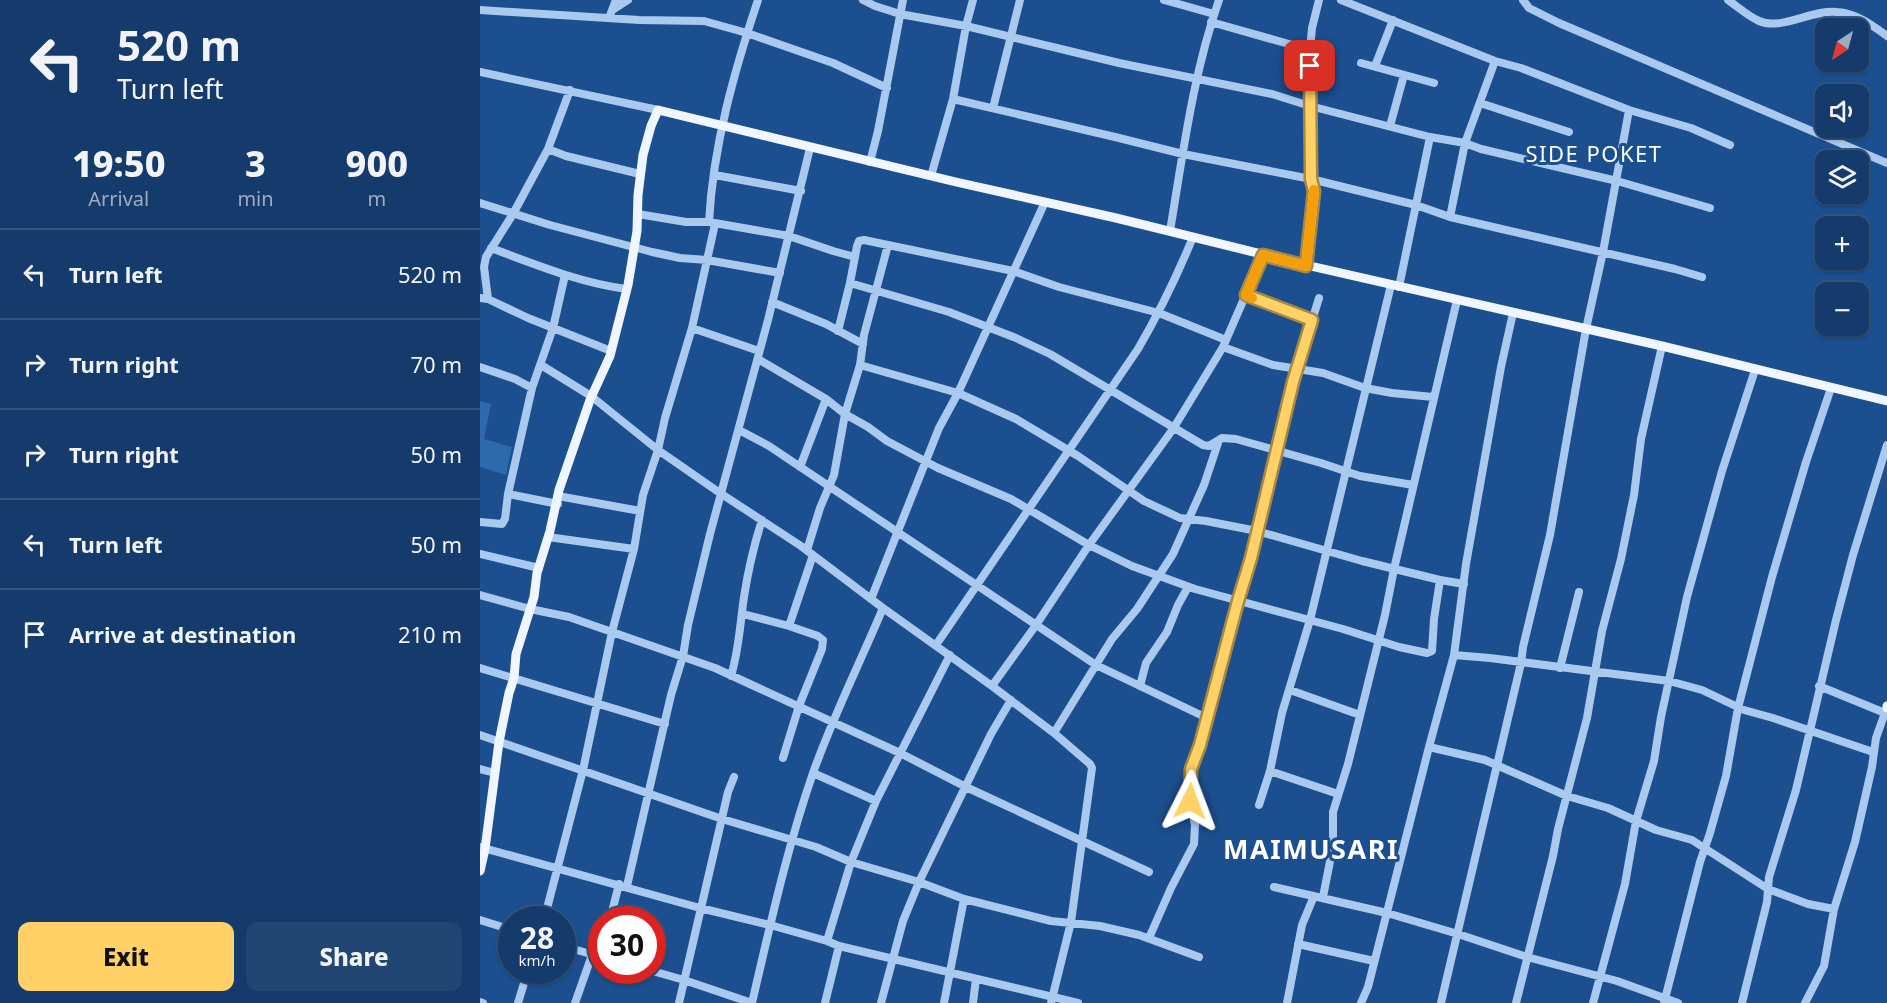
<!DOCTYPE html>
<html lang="en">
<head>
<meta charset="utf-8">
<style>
  body { margin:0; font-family:"Noto Sans",sans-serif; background:#214673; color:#f1f3f6; height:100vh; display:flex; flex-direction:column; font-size:22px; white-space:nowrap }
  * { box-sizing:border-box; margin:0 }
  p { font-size:20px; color:#9dadc1 }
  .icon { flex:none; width:33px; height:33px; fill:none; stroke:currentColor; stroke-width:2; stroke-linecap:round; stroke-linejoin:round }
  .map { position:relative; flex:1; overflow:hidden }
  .side { display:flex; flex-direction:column; background:#143b6b; width:480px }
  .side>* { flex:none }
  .banner { background:#143b6b; color:#f1f3f6; overflow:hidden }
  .needle { width:39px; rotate:216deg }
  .controls { position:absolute; left:1335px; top:18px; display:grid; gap:12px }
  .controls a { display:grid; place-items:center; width:54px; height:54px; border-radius:12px; background:#143b6b; box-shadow:0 2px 4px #0004,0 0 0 2px #33557e; font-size:30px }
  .speed { position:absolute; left:18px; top:906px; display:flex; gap:12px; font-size:30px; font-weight:700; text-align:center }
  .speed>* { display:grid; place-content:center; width:78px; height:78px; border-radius:50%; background:#143b6b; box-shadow:0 2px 4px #0004,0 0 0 2px #33557e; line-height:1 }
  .speed small { font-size:15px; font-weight:400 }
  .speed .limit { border:9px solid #d22; background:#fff; color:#111 }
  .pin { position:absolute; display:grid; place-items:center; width:51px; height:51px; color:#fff; margin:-26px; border-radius:12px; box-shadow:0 3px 9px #0006 }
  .me { position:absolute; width:66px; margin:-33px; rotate:3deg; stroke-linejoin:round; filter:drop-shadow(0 0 4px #0008) }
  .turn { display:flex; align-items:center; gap:21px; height:126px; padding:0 18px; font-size:27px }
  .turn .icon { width:78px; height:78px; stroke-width:2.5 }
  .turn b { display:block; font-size:42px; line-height:51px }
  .eta { display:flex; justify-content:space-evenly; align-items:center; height:102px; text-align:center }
  .eta b { font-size:36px; font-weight:800; line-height:42px }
  .cta { display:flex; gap:12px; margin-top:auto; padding:12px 18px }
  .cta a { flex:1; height:69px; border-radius:12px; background:#ffd166; color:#111; font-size:24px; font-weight:800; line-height:69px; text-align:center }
  .cta a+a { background:#214673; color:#f1f3f6 }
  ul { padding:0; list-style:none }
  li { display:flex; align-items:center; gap:18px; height:90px; padding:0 18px; border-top:2px solid #33557e }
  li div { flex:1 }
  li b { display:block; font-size:22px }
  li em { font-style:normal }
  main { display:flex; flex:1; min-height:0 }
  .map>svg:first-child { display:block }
</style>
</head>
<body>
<main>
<section class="side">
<div class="banner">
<div class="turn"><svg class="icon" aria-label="left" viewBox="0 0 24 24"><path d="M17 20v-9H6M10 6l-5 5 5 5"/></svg><div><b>520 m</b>Turn left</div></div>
</div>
<div class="eta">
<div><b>19:50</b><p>Arrival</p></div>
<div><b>3</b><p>min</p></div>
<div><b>900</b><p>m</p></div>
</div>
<ul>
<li><svg class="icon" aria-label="left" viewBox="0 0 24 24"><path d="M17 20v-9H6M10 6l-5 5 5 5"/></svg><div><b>Turn left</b></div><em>520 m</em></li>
<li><svg class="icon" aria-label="right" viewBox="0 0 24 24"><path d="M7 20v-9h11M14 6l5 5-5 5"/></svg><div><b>Turn right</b></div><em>70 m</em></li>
<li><svg class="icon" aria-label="right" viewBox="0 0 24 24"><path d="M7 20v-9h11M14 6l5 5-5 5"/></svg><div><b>Turn right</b></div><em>50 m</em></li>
<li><svg class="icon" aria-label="left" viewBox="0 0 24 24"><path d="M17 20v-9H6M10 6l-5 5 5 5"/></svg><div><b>Turn left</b></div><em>50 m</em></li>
<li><svg class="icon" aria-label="arrive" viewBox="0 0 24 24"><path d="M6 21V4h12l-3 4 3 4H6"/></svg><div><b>Arrive at destination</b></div><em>210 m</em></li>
</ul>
<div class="cta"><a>Exit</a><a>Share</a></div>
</section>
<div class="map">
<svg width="1407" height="1003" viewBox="0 0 1407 1003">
  <rect width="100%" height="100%" fill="#1b4f8f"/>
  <!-- green -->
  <path fill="#2e69ad" d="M0,401L11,404L4,439L32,447L26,475L0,467Z"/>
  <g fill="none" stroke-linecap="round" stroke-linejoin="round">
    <!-- minor -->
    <path stroke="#a9c9ee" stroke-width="8" d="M383,0L395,6L420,14L486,26L639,63L792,94L830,106L950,137L985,143L1001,149L1137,181L1230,208
      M684,0L734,14
      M861,0L1015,61L1041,68L1149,110L1211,128L1250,145
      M1043,0L1049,8L1079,23L1407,163
      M1248,0C1258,7 1268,16 1279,21C1301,31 1333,9 1357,12C1376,13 1392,25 1407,36
      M134,9L148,0
      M0,10L159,20L224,21L267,33L353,63L407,88
      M129,18L136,0
      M731,22L830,50
      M1015,61L985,143L970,217L1195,269L1222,277
      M881,63L954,83
      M895,66L913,20
      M0,72L178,110
      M473,99L635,137L703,154L831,179L936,205L970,217
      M1000,103L1089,132
      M513,108L540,0
      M910,126L924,75
      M68,149L86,156L160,174
      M390,162L398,131L423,0
      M235,175L321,191
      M451,176L473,99L486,26L493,0
      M0,203L70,225L172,252L200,258L227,260L300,273
      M158,214L206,222H229L309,236L353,251L375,257
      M229,222C233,146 254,72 278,0
      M690,231C703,154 713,74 739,0
      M11,248C54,264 100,283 147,289
      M826,265L834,191L831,179L830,50L832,28L839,0
      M370,283L469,312L536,338L570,354L723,445L729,446L742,438L756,439L841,463L880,476L933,485
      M919,287L950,137
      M766,295L832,319
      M0,298L8,299L48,318L131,351
      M8,299L4,267L6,257L33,214L68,149L90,90
      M292,302L346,324L383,344
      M212,328L279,351
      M358,331L370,283L377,246L379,241L384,240L533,271L579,287L679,313L746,340
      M743,347L793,365L843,373L885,388L912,393L953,397
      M278,359L346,399L365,414L388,427L407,441L458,468L531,499L609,545L652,566L715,589L863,629L919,647L947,653L952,651L954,619L960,580
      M61,365L111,396L178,450L240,493L321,546L403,608L512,686L574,733L610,764L612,768L591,922L571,1003
      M380,365L478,393L536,419L598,456L664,501L700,518L726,521L777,531L882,561L960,580L984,584
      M0,367L35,379L52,388
      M259,430L289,446L616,665L727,718
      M320,467L346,399
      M28,494L78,504
      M78,496L160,511
      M0,522L22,524L25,519L28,494L52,388L73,328L85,275
      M68,537L154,549
      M327,550L340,508L354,475L365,414L380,365L384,335L408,245
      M0,554L59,568
      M0,595L50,609L89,617L235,668L420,753L486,787L669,872
      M391,599L459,428L478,393L565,202
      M263,614L309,626L338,636L343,640L342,649L319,706L303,758
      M309,626L333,555
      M456,645L658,349C679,313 697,276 713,237
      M974,655L1010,658L1189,681L1222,690L1264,710L1293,718L1393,752
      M0,668L185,724
      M1080,668L1099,592
      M251,676C259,650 260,624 264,597C268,571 274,545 282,520
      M512,686L556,625L609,545L693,429L743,347L783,255
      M660,686L666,663L687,632L698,605L708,587
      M1339,686L1405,713
      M810,690L880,715
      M574,733L632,639L657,609L693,554L724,485L739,440
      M0,735L242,819L336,847L371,862L439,882L484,899L571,921L620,926L659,935L719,957
      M949,747L1005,760L1087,796L1128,808L1176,830L1212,840L1288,889L1328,904L1354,909
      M0,769L15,773
      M790,771L858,794
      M333,773L396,801
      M779,805L790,771L802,713L830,620L911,285
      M0,847L220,908L290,925L347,941L359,946L598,1003
      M147,886L191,695L203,656L208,625L230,534L288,320L330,148
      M794,887L907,913L978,934L1047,957L1137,981L1198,1003
      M843,897L853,846V812L868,764L905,615L914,569L977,300
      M0,920L32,930
      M64,920L103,770L132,632L154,549L163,495L178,450L185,418L212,328L235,224
      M130,920L139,884
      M669,938L691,888L714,844L715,825L710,801L711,769L720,745L758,601L771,558L813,382L839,298
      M347,941L371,862L396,801L470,655
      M818,944L894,961
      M82,946L122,957
      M169,970L204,980L272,1003
      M0,1002L3,1003
      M38,1003L48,970
      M95,1003L112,955L122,938
      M199,1003L248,792L254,777
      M272,1003C290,926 307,848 333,773C353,716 380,663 403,608
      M345,1003L359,946
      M401,1003L423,921L439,882L511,734L531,700
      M464,1003L484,899
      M493,1003L496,979
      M807,1003L822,925L834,896
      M881,1003L888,987L949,747L974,655L986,564L1021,367L1033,313
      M961,1003L1041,663L1043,647L1070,535L1106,329L1123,252L1149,110
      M1036,1003L1073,856L1078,829L1107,718L1122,631L1141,559L1154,495L1161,439L1182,346
      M1113,1003L1145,884L1156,821L1174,761L1181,717L1207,597L1242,471L1275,370
      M1184,1003L1220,862L1230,833L1246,776L1258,708L1292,577L1326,462L1351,388
      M1262,1003L1287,902L1289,877L1316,790L1356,620L1373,555L1407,445
      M1325,1003L1344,966L1354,909L1375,842L1392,767L1396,738L1407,707"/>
    <!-- major -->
    <path stroke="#f0f6ff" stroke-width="9" d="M1407,706V708
      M0,871L5,849L19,742L29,693L34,678L36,654L54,597L57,573L70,531L79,490L110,400L130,356L148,285L157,231L158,195L163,155L171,126L178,110L476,182L636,218L826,265L1182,346L1407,401"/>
  </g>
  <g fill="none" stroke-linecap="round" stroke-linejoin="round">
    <!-- route casing -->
    <g stroke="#a68842" stroke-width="15">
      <path id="route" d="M710,801L711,769L720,745L758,601L771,558L813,382L832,320L766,295L783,255L826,266L834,191L831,179L830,66"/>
    </g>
    <!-- route -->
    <use href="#route" stroke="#ffd166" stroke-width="10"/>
    <!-- slow -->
    <path stroke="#f59e0b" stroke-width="10" d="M772,298L766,295L783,255L826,266L834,190"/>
  </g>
  <g text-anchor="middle" stroke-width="6" stroke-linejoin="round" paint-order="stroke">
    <!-- neighbourhood labels -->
    <g font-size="22" letter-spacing="1.5" fill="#fff" stroke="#1b4f8f">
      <text x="1114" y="162">SIDE POKET</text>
    </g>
    <!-- district labels -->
    <g font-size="27" font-weight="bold" letter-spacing="1.5" fill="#fff" stroke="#1b4f8f">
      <text x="831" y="859">MAIMUSARI</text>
    </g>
  </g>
</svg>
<div class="controls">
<a><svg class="needle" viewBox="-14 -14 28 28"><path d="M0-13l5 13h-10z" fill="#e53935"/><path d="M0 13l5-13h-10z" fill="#9dadc1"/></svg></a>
<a><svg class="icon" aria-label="sound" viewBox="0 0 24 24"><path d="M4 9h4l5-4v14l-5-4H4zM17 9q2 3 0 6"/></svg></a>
<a><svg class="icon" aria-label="layers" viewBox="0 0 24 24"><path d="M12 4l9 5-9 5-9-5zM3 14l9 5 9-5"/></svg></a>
<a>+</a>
<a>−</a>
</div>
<div class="speed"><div>28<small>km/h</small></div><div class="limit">30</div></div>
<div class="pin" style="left:830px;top:66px;background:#d93025"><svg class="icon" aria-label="arrive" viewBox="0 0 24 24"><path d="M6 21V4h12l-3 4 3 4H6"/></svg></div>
<svg class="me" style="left:710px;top:801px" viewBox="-20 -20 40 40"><path d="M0-17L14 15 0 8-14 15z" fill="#ffd166" stroke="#fff" stroke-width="4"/></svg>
</div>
</main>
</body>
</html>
